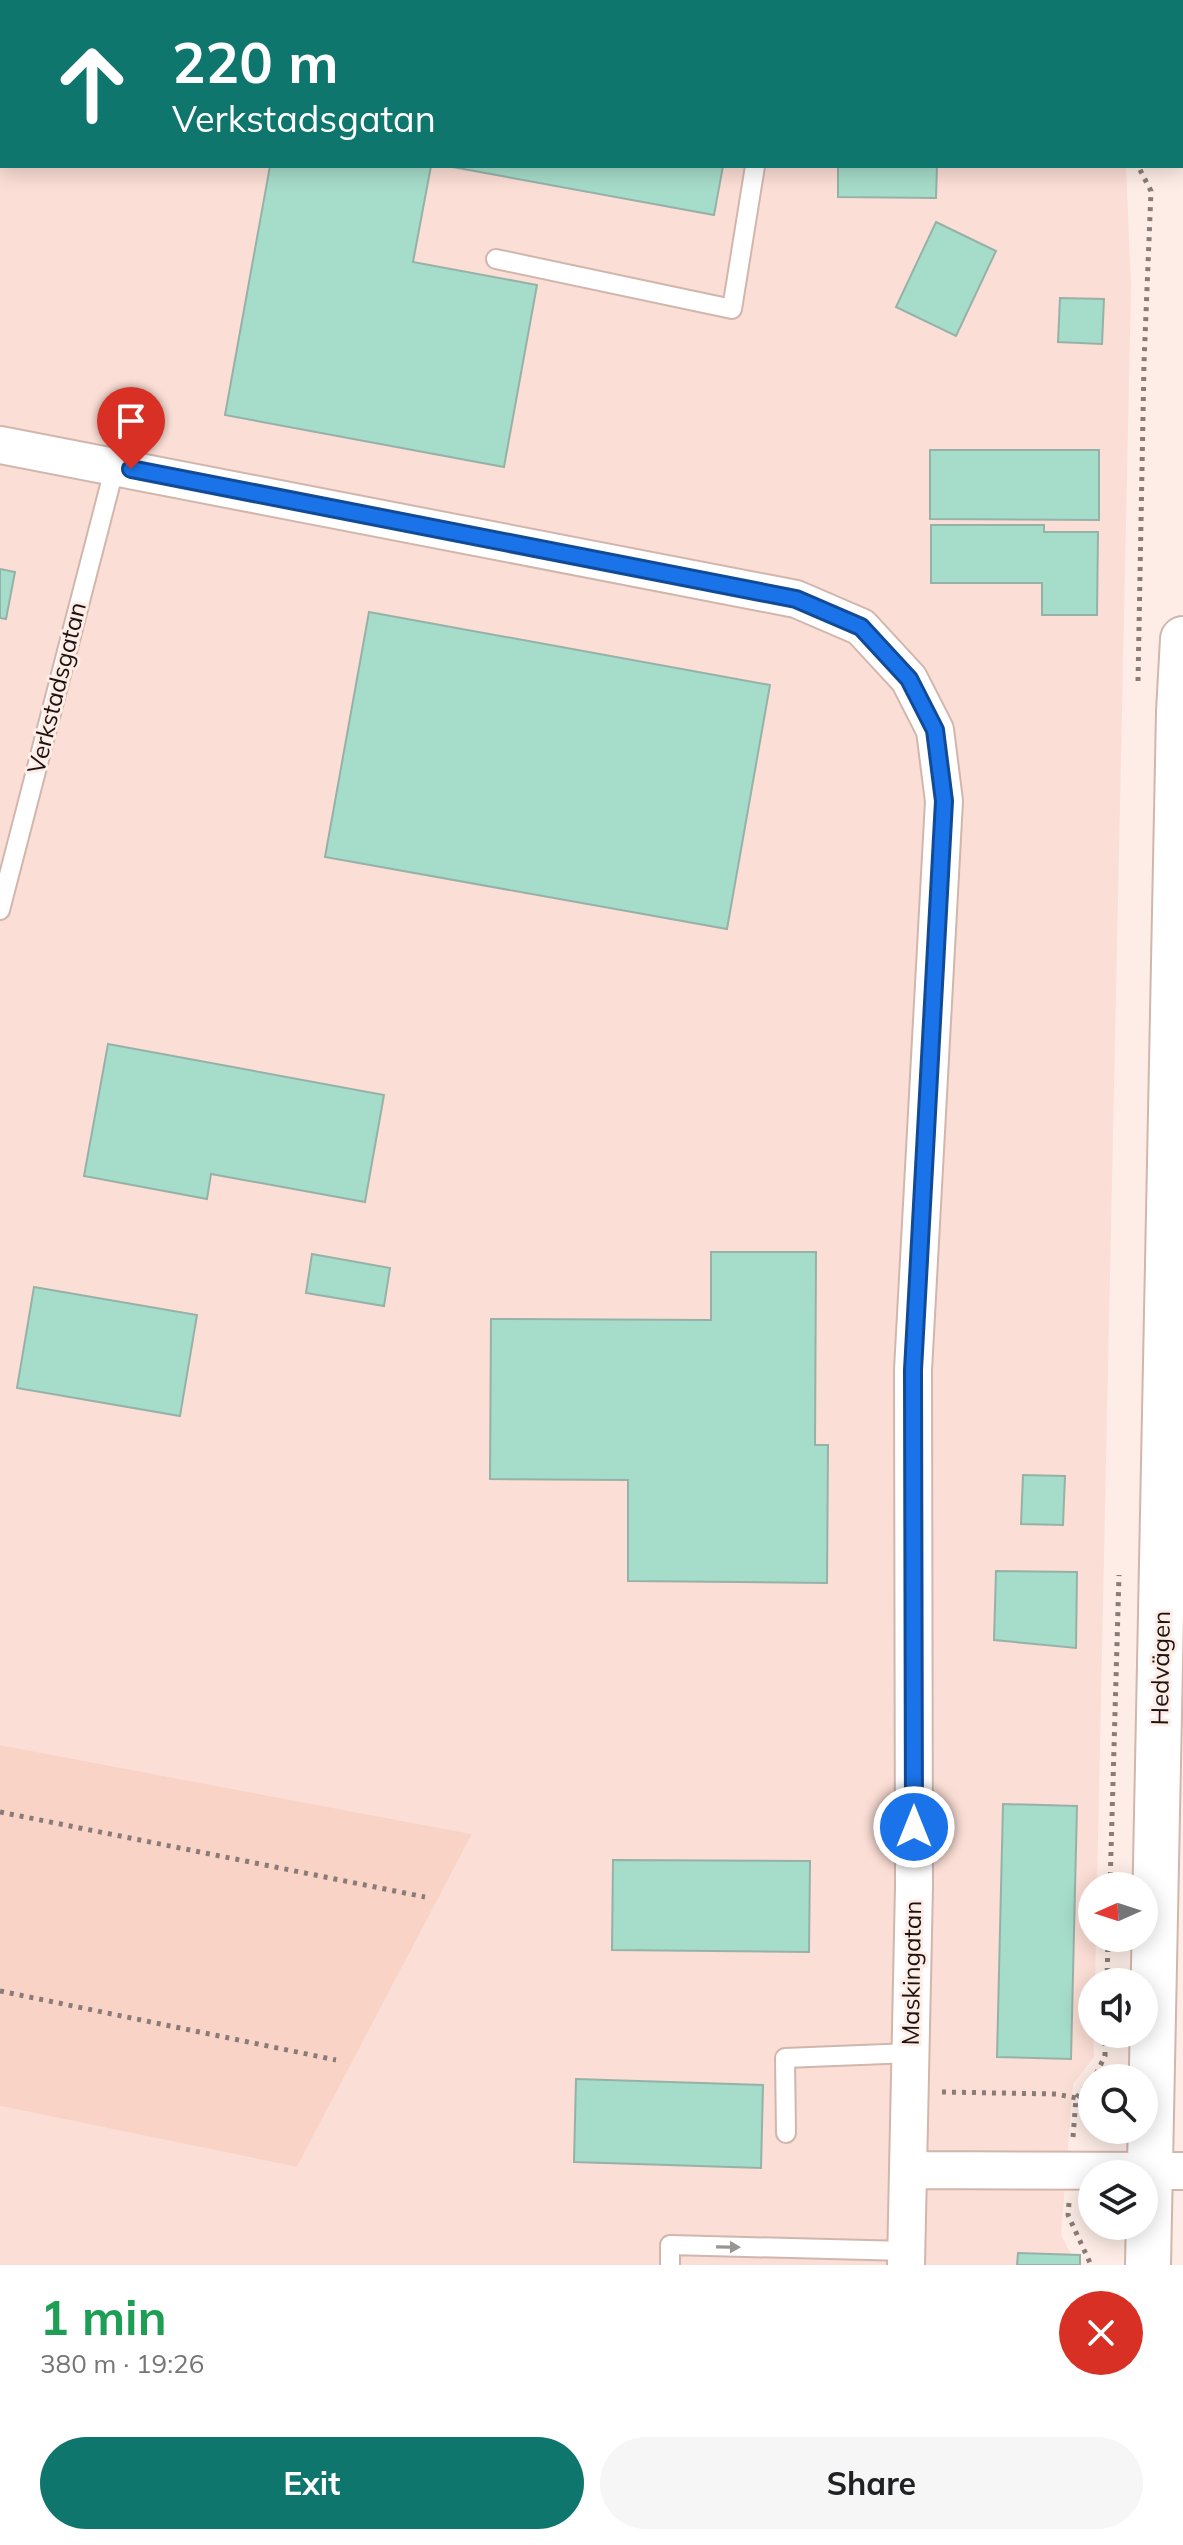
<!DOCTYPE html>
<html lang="en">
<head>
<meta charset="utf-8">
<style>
  body { margin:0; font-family:Mulish,sans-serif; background:#f6f6f6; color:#202124; height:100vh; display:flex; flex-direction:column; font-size:30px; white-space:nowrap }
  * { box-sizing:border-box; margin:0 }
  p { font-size:26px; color:#757577 }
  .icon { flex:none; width:44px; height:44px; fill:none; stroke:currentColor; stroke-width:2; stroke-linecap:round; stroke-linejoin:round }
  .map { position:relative; height:2265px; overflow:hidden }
  .panel { display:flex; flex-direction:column; background:#fff; flex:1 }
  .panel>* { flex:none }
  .top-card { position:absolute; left:0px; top:0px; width:1184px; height:168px; box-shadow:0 4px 20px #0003; background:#0f766e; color:#fff; overflow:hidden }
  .needle { width:52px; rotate:267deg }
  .fabs { position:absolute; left:1078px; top:1872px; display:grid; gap:16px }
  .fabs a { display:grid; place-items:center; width:80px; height:80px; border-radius:50%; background:#fff; box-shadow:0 4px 20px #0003; font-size:40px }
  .pin { position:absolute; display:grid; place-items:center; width:68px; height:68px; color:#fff; margin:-82px -34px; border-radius:50% 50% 50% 0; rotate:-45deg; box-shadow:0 0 8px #0007 }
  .pin .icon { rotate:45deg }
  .me { position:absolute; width:88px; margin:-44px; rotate:0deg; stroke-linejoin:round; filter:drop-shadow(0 0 6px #0008) }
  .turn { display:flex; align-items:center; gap:28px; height:168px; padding:0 40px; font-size:36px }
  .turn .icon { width:104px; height:104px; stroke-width:2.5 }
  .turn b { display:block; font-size:56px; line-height:68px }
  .round { display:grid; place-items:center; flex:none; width:84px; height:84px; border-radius:42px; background:#f6f6f6 }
  .overview { display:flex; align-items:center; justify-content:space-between; height:136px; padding:0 40px }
  h1 { font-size:48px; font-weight:700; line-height:60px; color:#1e9e55 }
  .primary-button { display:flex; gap:16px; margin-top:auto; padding:16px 40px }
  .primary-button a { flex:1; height:92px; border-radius:48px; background:#0f766e; color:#fff; font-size:32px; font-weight:700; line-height:92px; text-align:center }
  .primary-button a+a { background:#f6f6f6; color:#202124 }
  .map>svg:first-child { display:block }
</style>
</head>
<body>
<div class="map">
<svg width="1183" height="2265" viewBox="0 0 1183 2265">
  <rect width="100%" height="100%" fill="#feede7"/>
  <!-- built -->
  <path fill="#fbded5" d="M0,0H1128V2H2V166H1126L1131,288L1097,1886H1092V1938H1096L1095,1982H1092L1094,2057L1073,2084L1061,2235L1077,2265H0V2106L297,2167L472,1834L0,1745Z"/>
  <!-- green -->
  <path fill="#fad3c7" d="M0,1745L472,1834L297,2167L0,2106Z"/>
  <!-- building -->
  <path fill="#a6dcca" stroke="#96b2a8" stroke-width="2" d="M0,0H140V2H2V42H0Z
    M187,0H719L730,2H186Z
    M270,166H431L413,262L537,285L504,467L225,415Z
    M447,166H723L714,215Z
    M838,166H937L936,198L838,197Z
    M936,222L996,251L956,336L896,307Z
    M1060,298L1104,299L1102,344L1058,342Z
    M930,450H1099V520L930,519Z
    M931,525H1044V532H1098L1097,615H1042V583H931Z
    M0,569L15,572L6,619L0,618Z
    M369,612L770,685L727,929L325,857Z
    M108,1044L384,1095L365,1202L211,1174L207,1199L84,1176Z
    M711,1252H816L815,1445H828L827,1583L628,1581V1480L490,1479L491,1319L711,1320Z
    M312,1254L390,1268L384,1306L306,1293Z
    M34,1287L197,1315L180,1416L17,1388Z
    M1023,1475L1065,1476L1063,1525L1021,1524Z
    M996,1571L1077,1572L1076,1648L994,1640Z
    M1003,1804L1077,1806L1071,2059L997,2057Z
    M613,1860L810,1861L809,1952L612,1950Z
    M576,2079L763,2085L761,2168L574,2162Z
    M1018,2253L1080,2255V2265H1017Z"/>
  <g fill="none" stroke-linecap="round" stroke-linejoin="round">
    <!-- service casing -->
    <g stroke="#d1b6ad" stroke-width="22">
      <path id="service" d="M779,2L780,0
        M496,259L732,309L755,166
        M0,910L115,466
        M786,2133L785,2058L911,2053
        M670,2265V2245L906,2251"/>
    </g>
    <!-- minor casing -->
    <g stroke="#d1b6ad" stroke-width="40">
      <path id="minor" d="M0,445L796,599L861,627L909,679L935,730L944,801L913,1370L914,1886L906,2265
        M909,2170L1183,2171"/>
    </g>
    <!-- secondary casing -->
    <g stroke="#d1b6ad" stroke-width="48">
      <path id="secondary" d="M1148,2265L1179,712L1183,639"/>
    </g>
    <!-- path -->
    <path stroke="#897c78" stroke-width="5" stroke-dasharray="4 6" stroke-linecap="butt" d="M1137,2V0
      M1138,681L1144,363L1151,191L1138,166
      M0,1812L425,1897
      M1110,1886L1119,1575
      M1107,1982L1108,1938
      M0,1991L336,2060
      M1097,2073L1112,2074
      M1096,2074L1105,2056V2034
      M942,2092L1056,2094L1076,2098
      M1073,2137L1076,2098L1092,2079
      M1069,2203L1068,2215L1091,2265"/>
    <!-- service -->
    <use href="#service" stroke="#fff" stroke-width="18"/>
    <!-- minor -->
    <use href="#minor" stroke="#fff" stroke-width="36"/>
    <!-- secondary -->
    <use href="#secondary" stroke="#fff" stroke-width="44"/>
  </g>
  <!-- one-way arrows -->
  <defs><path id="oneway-solid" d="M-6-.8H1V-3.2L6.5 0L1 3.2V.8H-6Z" transform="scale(2)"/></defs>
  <use fill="#999593" href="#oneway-solid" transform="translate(728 2247) rotate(1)"/>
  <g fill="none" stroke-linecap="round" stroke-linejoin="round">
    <!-- route casing -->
    <g stroke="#114b97" stroke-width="20">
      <path id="route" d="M131,469L796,599L861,627L909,679L935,730L944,801L913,1370L914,1827"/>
    </g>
    <!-- route -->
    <use href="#route" stroke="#1a73e8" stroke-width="14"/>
  </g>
  <g text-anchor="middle" stroke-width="6" stroke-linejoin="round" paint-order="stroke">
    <!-- street labels -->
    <g font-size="24" fill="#1c1310" stroke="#feede7">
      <text transform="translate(57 688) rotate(-76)" y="8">Verkstadsgatan</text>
      <text transform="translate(1161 1668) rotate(-89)" y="8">Hedvägen</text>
      <text transform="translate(912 1973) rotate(-89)" y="8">Maskingatan</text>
    </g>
  </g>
</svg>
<div class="fabs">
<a><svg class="needle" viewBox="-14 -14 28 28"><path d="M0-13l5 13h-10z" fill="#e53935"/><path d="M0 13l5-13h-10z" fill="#757577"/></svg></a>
<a><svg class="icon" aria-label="sound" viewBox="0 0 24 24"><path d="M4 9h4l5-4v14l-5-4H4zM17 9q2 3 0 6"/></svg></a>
<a><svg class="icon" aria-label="search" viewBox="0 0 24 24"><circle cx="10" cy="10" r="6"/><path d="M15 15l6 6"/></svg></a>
<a><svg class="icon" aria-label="layers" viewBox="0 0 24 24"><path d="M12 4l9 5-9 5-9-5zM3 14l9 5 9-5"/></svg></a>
</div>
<div class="pin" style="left:131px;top:469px;background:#d93025"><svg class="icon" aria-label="arrive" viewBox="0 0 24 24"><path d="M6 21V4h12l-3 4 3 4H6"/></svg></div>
<svg class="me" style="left:914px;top:1827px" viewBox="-20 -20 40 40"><circle r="17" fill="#1a73e8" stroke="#fff" stroke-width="3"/><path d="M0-11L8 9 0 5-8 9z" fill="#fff"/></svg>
<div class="top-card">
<div class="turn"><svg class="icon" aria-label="ahead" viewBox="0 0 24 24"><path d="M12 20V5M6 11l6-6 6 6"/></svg><div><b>220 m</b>Verkstadsgatan</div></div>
</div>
</div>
<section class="panel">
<div class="overview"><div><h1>1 min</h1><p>380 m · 19:26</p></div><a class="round" style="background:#d93025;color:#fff"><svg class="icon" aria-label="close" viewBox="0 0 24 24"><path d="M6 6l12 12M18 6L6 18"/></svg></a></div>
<div class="primary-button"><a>Exit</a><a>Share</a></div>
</section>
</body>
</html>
